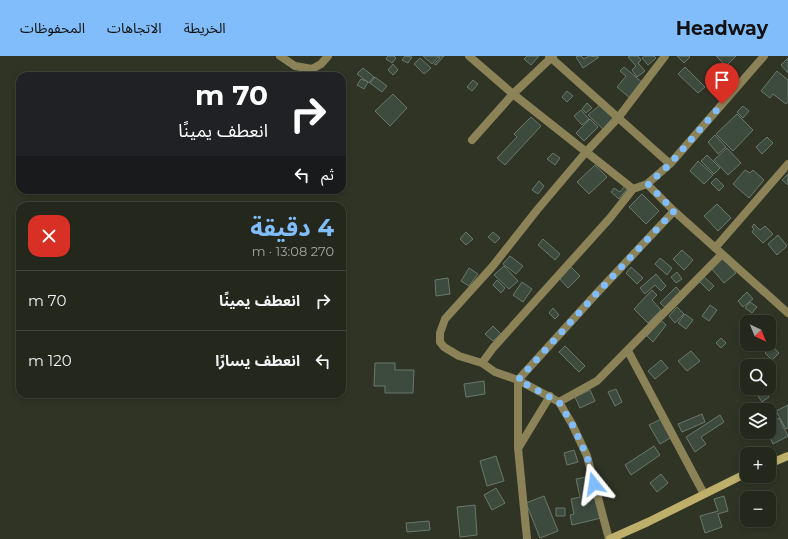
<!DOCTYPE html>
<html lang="ar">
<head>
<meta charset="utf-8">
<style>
  body { margin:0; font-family:Montserrat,"Noto Sans Arabic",sans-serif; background:#2b2f25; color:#f1f3f6; direction:rtl; height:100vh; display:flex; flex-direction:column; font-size:15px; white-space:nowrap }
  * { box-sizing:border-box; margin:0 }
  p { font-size:13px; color:#a3a5a3 }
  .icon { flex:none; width:22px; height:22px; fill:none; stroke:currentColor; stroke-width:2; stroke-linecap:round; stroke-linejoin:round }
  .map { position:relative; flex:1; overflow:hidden; direction:ltr }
  .panel { position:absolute; left:16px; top:146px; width:330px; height:196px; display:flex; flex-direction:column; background:#23271c; border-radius:12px; box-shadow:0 2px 6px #0003,0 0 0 1px #40443b; direction:rtl }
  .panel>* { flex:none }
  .guide { position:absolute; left:16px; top:16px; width:330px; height:122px; border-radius:12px; box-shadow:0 2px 6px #0003,0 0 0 1px #40443b; direction:rtl; background:#202124; color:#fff; overflow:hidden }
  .needle { width:26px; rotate:137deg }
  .controls { position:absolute; left:740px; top:259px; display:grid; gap:8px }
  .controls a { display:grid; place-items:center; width:36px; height:36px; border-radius:8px; background:#23271c; box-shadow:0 2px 6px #0003,0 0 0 1px #40443b; font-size:20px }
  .pin { position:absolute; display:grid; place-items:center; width:34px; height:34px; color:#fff; margin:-41px -17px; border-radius:50% 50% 50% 0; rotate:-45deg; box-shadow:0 0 4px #0007 }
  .pin .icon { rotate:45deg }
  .me { position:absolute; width:44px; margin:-22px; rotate:345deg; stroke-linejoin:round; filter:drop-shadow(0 0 3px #0008) }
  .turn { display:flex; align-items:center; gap:14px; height:84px; padding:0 12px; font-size:18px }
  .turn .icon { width:52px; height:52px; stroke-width:2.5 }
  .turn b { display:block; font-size:28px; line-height:34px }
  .then { display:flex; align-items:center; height:38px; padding:0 12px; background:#0003; gap:8px; font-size:15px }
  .round { display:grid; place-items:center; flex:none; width:42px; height:42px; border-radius:12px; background:#2b2f25 }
  .overview { display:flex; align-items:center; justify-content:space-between; height:68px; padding:0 12px }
  h1 { font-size:24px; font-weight:700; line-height:30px; color:#80bdfa }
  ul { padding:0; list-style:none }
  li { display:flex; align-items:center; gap:12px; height:60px; padding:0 12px; border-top:1px solid #40443b }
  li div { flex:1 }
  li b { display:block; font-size:15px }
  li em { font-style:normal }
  header { display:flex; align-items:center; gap:24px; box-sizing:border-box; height:56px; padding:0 20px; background:#80bdfa; color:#111 }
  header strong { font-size:19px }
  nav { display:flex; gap:22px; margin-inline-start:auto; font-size:14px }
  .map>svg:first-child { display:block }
</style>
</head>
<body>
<header>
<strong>Headway</strong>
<nav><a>الخريطة</a><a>الاتجاهات</a><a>المحفوظات</a></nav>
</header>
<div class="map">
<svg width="788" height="483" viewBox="0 0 788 483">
  <rect width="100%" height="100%" fill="#2f3425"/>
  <!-- building -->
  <path fill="#3d4b3f" stroke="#6a796c" d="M388,0H394L396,2L392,7L386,3Z
    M405,0L412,1L408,7L402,4Z
    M423,0H444L436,9L434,8L440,2L438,1L432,8Z
    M527,0H539L531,9L524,3Z
    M578,0H581L584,3L589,0L599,1L583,12L576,1Z
    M630,0H638L641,4L638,7L645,15L637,21L632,14L636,10L628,1Z
    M645,0H654L656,2L648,9L642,2Z
    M677,0H689L690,1L684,7Z
    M716,0H736L726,10Z
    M420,2L431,12L424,18L414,8Z
    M788,2V17L781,9Z
    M393,8L398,14L393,19L388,14Z
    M624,11L643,27L630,42L617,31L626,20L620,15Z
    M685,11L705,31L698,37L678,18Z
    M363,12L374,21L369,27L357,18Z
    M777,15L788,24V45L786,48L773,38L770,42L761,35Z
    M375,21L387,30L382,36L370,27Z
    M361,23L368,26L364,33L357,29Z
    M473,24L478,28L472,35L467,31Z
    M567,35L573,40L567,46L562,41Z
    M393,38L407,52L390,70L375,55Z
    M587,47L592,52L586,57L582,53Z
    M600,49L614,61L603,73L588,59Z
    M743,50L749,55L743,62L737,56Z
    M581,54L589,63L582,69L574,60Z
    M737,58L753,74L733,95L716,78Z
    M531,61L541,70L505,109L497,102L517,81L514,78Z
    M590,63L598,71L584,85L576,77Z
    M715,79L726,91L718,98L708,86Z
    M767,81L773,87L762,98L756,91Z
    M727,92L741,107L728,119L714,104Z
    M553,97L560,102L555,109L547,103Z
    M707,99L720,112L714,118L701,105Z
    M698,105L713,119L704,128L690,115Z
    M595,109L607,121L589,138L577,126Z
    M745,114L750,117L753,114L764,124L749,142L733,128Z
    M788,118V129L782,124Z
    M716,122L724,130L719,135L711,127Z
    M539,125L544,130L538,138L532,134Z
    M625,130L628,132L619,143L611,136L614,132L620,136Z
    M642,138L659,155L646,168L629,151Z
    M717,148L731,162L718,175L704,160Z
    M754,168L760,174L765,170L773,178L763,187L752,176L754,173L752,171Z
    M466,176L473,183L466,189L460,183Z
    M493,176L500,182L495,187L488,181Z
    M778,179L787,190L777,199L768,188Z
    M543,183L560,198L555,204L538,189Z
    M682,194L693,204L684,214L673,203Z
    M510,200L523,210L516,218L503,208Z
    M660,202L672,212L667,219L655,208Z
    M723,202L736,217L724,227L711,212Z
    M504,210L518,225L509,233L494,219Z
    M570,210L580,220L568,232L558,221Z
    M631,211L643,222L637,228L626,217Z
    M469,212L478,218L469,230L461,225Z
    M677,216L682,223L676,227L671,221Z
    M656,218L666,230L661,235L655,229L645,238L640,232Z
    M703,220L714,230L709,235L699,225Z
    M448,222L450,238L436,240L435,224Z
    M497,224L505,232L501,237L493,229Z
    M522,226L532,233L523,246L513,239Z
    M676,231L685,241L670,256L660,247Z
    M652,234L657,239L652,244L661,254L648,267L634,253Z
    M747,236L753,243L743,251L738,245Z
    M750,246L757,251L752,257L745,252Z
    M710,249L717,254L709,265L702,260Z
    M677,251L684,258L675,267L669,260Z
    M553,252L559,259L555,263L549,257Z
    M685,258L693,264L686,273L678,267Z
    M661,264L666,269L653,286L647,280Z
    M493,270L501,278L493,285L485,278Z
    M721,282L726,287L721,292L716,287Z
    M565,290L585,310L579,316L559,296Z
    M772,290L779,297L772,304L765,297Z
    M691,295L700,305L687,315L678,305Z
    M661,304L668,312L655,323L648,315Z
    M375,307H395V314H414L413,337H385V330H374Z
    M484,325L485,338L466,341L464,328Z
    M616,333L622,346L615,350L608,336Z
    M590,334L595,345L580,352L575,341Z
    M766,335L769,341L762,346L758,340Z
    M788,349V372L786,373L776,355Z
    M702,358L705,366L682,376L678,368Z
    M720,359L724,366L701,381L706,388L695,396L686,381Z
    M779,362L788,380L773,388L767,376H769V367Z
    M661,363L672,381L660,388L649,369Z
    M654,390L660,399L631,419L625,409Z
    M574,394L578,406L567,409L564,397Z
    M496,400L504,425L487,430L480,405Z
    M661,418L668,427L657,436L650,427Z
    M586,421L588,430L594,429L601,462L572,469L570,459L574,458L571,443L580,441L576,423Z
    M496,432L505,447L492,454L484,439Z
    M544,440L558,475L540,482L526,447Z
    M724,440L728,455L718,458L722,471L705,477L700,460L718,455L714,443Z
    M475,449L477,479L460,481L457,451Z
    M556,452H565V460H556Z
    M429,465L430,474L407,476L406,467Z"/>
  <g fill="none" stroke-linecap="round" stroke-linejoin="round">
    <!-- minor -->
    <path stroke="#8b8258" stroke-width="8" d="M280,0L295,10L312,13L321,8L328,0
      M469,0L513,38L633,133
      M549,0L670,108
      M472,84L513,38L553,0
      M647,128L674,155L788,257
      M715,192L788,108
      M628,295L704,438
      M482,307L459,300L444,291L440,286V277L445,263L492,211L537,154L586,96L618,62L665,0
      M559,346L597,325L722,198
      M519,391L550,340
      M527,483L518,392V324L597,237L674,155
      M609,483L587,400L572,368L559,346L518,324L495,316L482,307L493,292L610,162L633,133L647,128L670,108L764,0"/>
    <!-- secondary -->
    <path stroke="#beaf6a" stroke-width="8" d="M769,408L788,400
      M610,483L648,466L747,417"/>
  </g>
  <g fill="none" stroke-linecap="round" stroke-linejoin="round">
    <!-- route -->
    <path stroke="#80bdfa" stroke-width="7" stroke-dasharray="0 12.6" d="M594,428L587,400L572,368L559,346L518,324L597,237L674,155L648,128L670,108L722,48"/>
  </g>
</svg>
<div class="controls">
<a><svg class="needle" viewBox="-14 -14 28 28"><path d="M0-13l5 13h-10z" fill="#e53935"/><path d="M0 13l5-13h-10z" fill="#a3a5a3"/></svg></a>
<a><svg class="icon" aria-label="search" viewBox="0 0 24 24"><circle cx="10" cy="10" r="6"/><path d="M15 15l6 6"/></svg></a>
<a><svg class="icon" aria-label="layers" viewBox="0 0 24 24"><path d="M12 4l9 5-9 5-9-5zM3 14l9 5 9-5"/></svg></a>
<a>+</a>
<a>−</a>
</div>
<div class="pin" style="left:722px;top:48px;background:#d93025"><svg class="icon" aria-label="arrive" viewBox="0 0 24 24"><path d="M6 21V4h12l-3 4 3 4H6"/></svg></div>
<svg class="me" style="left:594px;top:428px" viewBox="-20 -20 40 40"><path d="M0-17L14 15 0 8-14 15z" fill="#80bdfa" stroke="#fff" stroke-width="4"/></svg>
<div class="guide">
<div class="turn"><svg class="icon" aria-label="right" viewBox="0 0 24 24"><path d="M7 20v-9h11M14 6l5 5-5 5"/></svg><div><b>70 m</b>انعطف يمينًا</div></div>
<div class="then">ثم<svg class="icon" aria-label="left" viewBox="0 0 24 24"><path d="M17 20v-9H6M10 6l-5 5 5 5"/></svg></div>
</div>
<section class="panel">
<div class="overview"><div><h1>4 دقيقة</h1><p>270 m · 13:08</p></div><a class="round" style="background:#d93025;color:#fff"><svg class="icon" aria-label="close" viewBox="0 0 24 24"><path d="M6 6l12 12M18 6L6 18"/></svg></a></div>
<ul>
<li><svg class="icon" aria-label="right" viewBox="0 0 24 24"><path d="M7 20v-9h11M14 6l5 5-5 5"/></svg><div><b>انعطف يمينًا</b></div><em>70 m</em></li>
<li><svg class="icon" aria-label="left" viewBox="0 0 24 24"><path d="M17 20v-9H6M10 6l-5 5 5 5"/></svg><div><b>انعطف يسارًا</b></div><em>120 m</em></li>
</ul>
</section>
</div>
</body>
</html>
